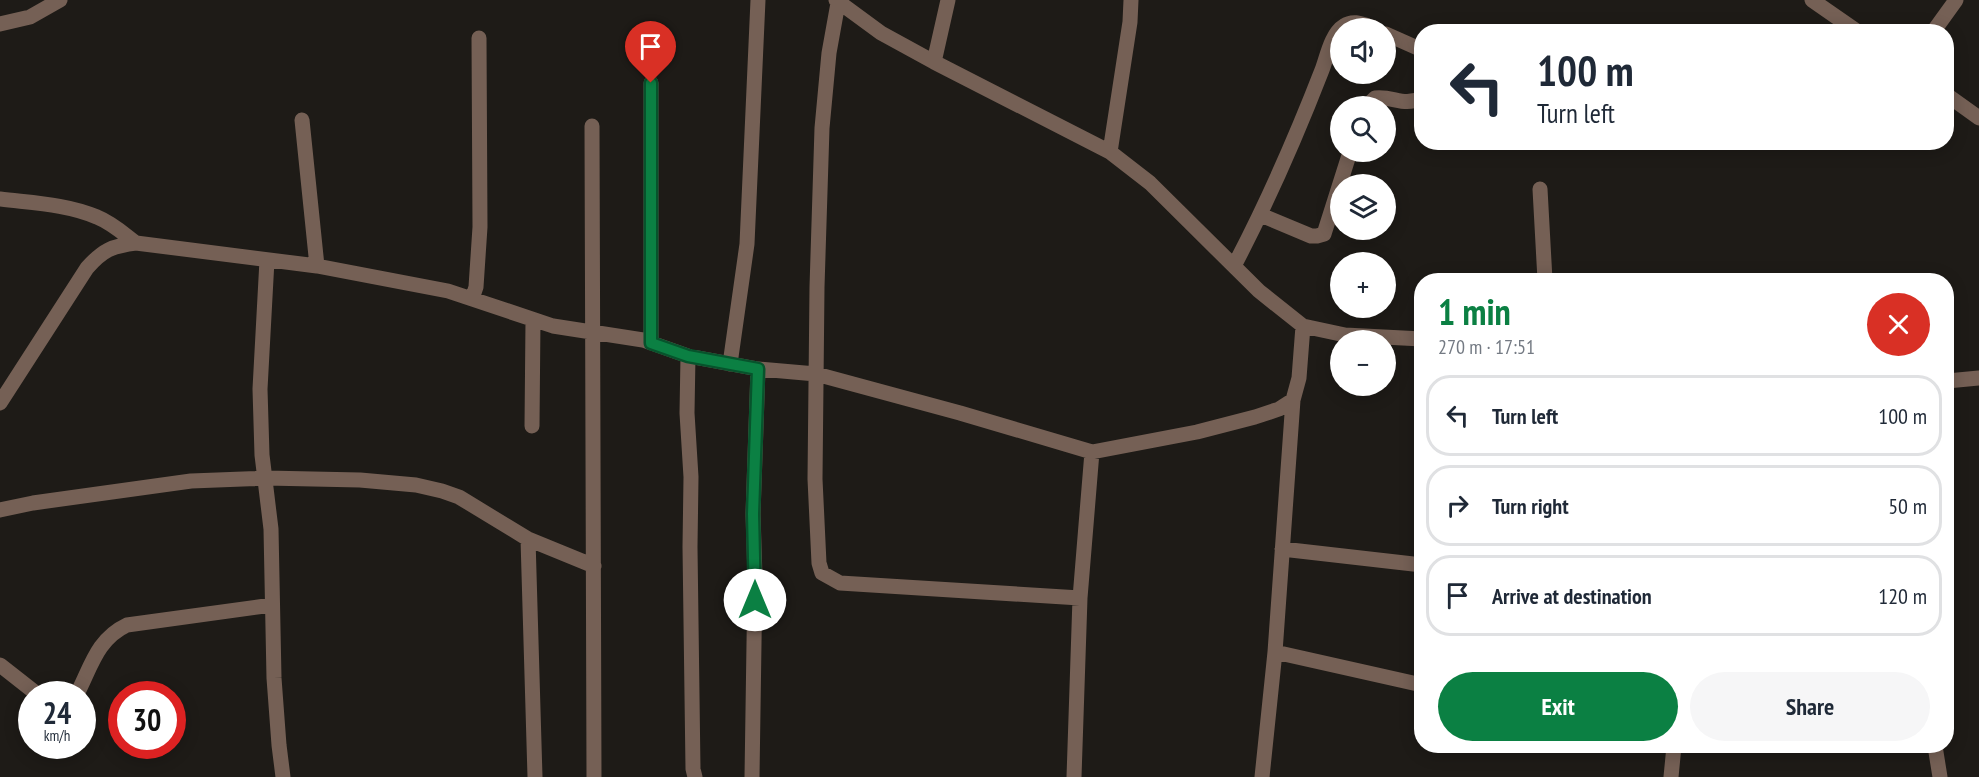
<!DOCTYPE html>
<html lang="en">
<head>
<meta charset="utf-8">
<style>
  body { margin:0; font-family:"PT Sans Narrow",sans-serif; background:#f6f6f7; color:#1f2937; height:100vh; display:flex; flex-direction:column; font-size:22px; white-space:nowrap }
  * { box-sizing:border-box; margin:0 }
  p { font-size:20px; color:#747a83 }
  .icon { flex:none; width:33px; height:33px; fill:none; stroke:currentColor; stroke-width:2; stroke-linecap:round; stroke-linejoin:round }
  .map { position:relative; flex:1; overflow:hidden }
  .panel { position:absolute; left:1414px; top:273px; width:540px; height:480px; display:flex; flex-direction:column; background:#fff; border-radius:24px; box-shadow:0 3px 15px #0003 }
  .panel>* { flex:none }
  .top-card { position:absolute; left:1414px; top:24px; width:540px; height:126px; border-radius:24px; box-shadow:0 3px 15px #0003; background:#fff; color:#1f2937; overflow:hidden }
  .fabs { position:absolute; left:1330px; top:18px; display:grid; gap:12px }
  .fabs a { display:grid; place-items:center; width:66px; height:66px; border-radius:50%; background:#fff; box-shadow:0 3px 15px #0003; font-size:30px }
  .speed { position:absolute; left:18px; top:681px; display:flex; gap:12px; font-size:30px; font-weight:700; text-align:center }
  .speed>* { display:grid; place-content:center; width:78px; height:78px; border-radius:50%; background:#fff; box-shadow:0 3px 15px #0003; line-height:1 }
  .speed small { font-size:15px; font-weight:400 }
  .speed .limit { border:9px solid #d22; background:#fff; color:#111 }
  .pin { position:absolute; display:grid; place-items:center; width:51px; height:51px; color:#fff; margin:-62px -26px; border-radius:50% 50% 50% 0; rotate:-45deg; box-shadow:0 0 6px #0007 }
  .pin .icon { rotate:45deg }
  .me { position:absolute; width:66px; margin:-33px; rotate:0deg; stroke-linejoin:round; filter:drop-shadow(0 0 4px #0008) }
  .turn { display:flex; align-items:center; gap:21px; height:126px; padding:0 24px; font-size:27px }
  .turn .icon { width:78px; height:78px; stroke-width:2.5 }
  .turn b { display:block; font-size:42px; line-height:51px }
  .round { display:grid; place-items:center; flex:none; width:63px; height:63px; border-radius:32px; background:#f6f6f7 }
  .overview { display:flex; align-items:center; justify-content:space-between; height:102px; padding:0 24px }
  h1 { font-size:36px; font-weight:600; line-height:45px; color:#0b8043 }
  .button { display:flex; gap:12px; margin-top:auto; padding:12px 24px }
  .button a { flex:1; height:69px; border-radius:36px; background:#0b8043; color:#fff; font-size:24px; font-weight:600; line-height:69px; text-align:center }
  .button a+a { background:#f6f6f7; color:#1f2937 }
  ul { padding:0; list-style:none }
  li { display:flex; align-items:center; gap:18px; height:81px; margin:0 12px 9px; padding:0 12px; border:3px solid #e0e1e3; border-radius:24px }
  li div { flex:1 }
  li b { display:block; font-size:22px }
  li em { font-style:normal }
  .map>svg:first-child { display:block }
</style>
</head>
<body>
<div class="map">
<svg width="1979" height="777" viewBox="0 0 1979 777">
  <rect width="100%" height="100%" fill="#1e1b17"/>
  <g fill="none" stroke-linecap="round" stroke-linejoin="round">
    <!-- minor -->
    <path stroke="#756055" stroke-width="15" d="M836,0L881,33L934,62L1110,152L1150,183L1259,291L1303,326L1345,335L1422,339
      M1812,0L1858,32
      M838,3L829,53L822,128L817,287L815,479L819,563L822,573L840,583L1080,598
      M0,24L30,17L60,0
      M1933,32L1956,0
      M1386,34L1422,50
      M934,62L948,0
      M651,83V343
      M1947,95L1979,118
      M1367,106L1375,98C1395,96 1402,107 1422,98
      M302,120L317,266
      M592,126L594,777
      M1110,152L1130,22L1131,0
      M1540,189L1545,280
      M0,199C32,203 67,204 97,217C112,223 124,234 136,243
      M1261,215L1311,236H1317L1324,234L1350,152
      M267,260L260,389L262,455L271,529L274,678L279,745L283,777
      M1234,266C1267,203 1296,137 1322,70C1327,57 1331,34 1344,26C1354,19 1364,25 1374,28
      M472,299L476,287L480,227L479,38
      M688,356L687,413L691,477L690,547L693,769L695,777
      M730,364L747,244L758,0
      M1947,381L1979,378
      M0,403L87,268C103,250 112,246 136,243L317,266L448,291L553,326L643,340L688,356L758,369L816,374L960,413L1092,452L1197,432L1255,417L1279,409L1293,400L1299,378L1303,326
      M532,426L533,320
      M0,510L33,503L191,481L266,478L360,480L416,485L442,491L459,497L528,539L594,566
      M528,539L535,777
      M1282,549L1422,565
      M1275,652L1422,685
      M0,665L37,694
      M77,694C91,667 97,639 127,625L272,605
      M1935,746L1940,777
      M752,777L755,577L753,514L758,369
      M1074,777L1080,598L1092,452
      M1262,777L1275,652L1293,400
      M1671,777L1674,746"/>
  </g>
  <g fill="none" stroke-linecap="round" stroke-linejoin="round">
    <!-- route casing -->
    <g stroke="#07532c" stroke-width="15">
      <path id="route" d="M651,83V343L688,356L758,369L753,514L755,600"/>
    </g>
    <!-- route -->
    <use href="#route" stroke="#0b8043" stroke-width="10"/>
  </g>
</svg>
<div class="fabs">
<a><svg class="icon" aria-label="sound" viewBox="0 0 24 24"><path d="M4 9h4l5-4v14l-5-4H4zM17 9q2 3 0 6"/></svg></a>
<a><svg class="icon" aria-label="search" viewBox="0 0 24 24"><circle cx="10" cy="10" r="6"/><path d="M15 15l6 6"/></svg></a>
<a><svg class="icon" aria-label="layers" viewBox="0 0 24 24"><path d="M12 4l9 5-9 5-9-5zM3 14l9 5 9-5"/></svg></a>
<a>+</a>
<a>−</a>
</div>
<div class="speed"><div>24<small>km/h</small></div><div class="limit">30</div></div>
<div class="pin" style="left:651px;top:83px;background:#d93025"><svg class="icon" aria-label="arrive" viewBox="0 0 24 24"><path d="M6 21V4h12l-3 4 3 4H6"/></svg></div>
<svg class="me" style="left:755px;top:600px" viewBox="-20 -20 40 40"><circle r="19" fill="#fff"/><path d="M0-13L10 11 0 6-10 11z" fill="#0b8043"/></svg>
<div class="top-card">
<div class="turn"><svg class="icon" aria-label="left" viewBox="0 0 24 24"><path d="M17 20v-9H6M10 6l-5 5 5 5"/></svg><div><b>100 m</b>Turn left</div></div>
</div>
<section class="panel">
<div class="overview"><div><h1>1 min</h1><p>270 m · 17:51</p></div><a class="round" style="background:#d93025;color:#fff"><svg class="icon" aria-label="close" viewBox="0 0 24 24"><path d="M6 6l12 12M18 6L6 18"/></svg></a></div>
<ul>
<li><svg class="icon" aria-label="left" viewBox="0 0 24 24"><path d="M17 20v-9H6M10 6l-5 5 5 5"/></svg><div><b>Turn left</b></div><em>100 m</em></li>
<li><svg class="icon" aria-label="right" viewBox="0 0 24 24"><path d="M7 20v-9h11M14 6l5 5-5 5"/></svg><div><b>Turn right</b></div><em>50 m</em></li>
<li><svg class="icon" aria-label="arrive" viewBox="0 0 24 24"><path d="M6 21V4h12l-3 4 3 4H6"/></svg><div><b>Arrive at destination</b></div><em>120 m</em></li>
</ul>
<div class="button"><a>Exit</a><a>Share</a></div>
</section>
</div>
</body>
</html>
